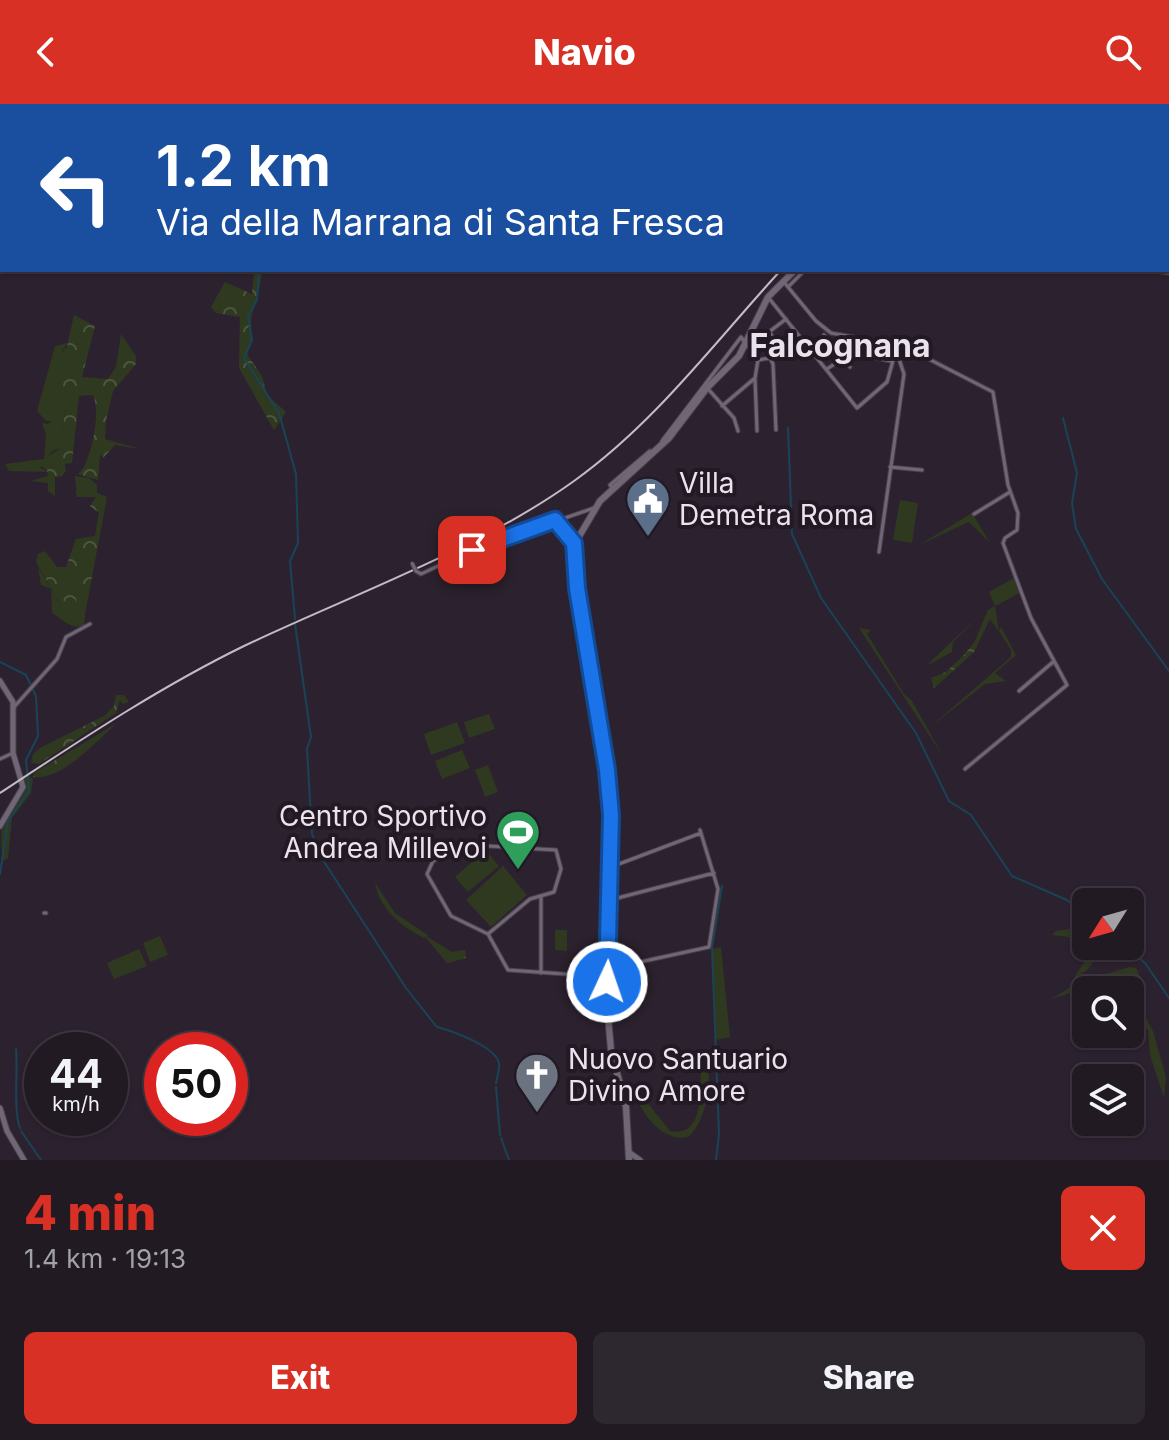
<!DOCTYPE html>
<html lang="en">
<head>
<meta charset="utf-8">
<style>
  body { margin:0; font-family:Inter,sans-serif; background:#2d2730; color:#f1f3f6; height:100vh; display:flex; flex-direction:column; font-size:30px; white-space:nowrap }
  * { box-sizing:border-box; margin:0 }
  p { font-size:26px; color:#a2a1a6 }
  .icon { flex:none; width:44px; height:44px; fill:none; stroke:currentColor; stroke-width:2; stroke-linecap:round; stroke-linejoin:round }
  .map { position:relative; height:1056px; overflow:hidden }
  .panel { display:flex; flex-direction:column; background:#211a23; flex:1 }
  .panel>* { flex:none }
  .banner { position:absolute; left:0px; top:0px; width:1170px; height:168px; box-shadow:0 2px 6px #0004,0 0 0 2px #3e3841; background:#1a4fa0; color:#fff; overflow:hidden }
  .needle { width:52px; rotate:233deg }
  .controls { position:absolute; left:1072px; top:784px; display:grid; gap:16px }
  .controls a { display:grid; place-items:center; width:72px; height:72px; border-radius:12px; background:#211a23; box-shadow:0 2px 6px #0004,0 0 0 2px #3e3841; font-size:40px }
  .speed { position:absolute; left:24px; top:928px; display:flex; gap:16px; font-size:40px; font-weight:700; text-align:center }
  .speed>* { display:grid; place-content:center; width:104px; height:104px; border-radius:50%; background:#211a23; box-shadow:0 2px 6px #0004,0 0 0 2px #3e3841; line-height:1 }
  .speed small { font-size:20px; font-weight:400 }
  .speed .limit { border:12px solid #d22; background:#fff; color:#111 }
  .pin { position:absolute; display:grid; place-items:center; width:68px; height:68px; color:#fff; margin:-34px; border-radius:16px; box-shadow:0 4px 12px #0006 }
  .me { position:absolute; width:88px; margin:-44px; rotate:3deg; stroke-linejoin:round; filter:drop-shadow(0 0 6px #0008) }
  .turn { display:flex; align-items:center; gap:28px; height:168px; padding:0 24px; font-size:36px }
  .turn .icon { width:104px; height:104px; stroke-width:2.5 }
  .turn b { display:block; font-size:56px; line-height:68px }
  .round { display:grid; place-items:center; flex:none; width:84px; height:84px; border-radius:12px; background:#2d2730 }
  .headline { display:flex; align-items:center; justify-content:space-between; height:136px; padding:0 24px }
  h1 { font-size:48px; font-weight:800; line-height:60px; color:#d93025 }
  .cta { display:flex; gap:16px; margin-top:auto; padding:16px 24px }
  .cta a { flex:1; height:92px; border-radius:12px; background:#d93025; color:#fff; font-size:32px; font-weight:800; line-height:92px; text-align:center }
  .cta a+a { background:#2d2730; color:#f1f3f6 }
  header { display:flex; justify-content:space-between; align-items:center; height:104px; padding:0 24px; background:#d93025; color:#fff; font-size:36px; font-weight:800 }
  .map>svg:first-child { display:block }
</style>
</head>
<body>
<header><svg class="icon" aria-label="back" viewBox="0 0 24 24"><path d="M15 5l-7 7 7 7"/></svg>Navio<svg class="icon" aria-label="search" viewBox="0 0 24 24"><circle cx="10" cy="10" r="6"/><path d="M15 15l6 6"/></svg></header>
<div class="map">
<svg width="1169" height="1056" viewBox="0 0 1169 1056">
  <defs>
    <pattern id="forest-crowns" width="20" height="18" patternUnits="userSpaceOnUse" patternTransform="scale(2)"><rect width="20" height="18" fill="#2f391f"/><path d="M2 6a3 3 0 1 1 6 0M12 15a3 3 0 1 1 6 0" fill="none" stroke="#4d5640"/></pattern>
  </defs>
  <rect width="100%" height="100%" fill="#2c222f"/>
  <!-- green -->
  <path fill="#2f391f" d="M0,0H84L85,2H2V52Z
    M68,239L57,254L65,303L61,344L52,347L40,364L48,368L9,367L5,360L44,355L46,331L42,319L48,320L52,317H46L37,307L55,242Z
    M900,396L918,399L912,439L893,436Z
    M972,409L990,439L969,418L919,441Z
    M38,463L56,493L75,495L81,507L86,505L84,521C70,527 64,515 52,509L51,485L41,481Z
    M1014,474L1020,489L995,502L989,488Z
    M984,507L953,538L952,548L926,562Z
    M1001,523L1016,551L995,569L1006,577L985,580L929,624L1011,553V546L999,527Z
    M859,524L871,526L867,530L904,590L912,597L944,654Z
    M489,610L495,625L469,634L464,618Z
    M457,618L465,639L431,651L424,630Z
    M462,646L470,664L442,675L435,657Z
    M488,661L498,688L485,693L475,666Z
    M28,671L33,675L31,689L12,714L8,754L3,757C1,744 0,728 4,714C13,698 23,694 22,675Z
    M486,746L499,762L468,788L455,773Z
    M503,762L527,791L491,823L466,796Z
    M375,779L395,809L429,832L424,834C401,822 380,806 375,779Z
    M1075,824L1086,829V842H1097C1096,857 1090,868 1075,872L1087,854L1086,842L1069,833L1052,831L1056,827Z
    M555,826H567V847L555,846Z
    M160,832L168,851L150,858L143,839Z
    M721,843L730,933L716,936L712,845Z
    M139,845L147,862L114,875L107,859Z
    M637,861L636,880L621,879V864Z
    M1130,863L1136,864L1143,879L1144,910L1153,927L1166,973L1164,994L1150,951L1148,926L1135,915L1137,889L1131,877H1109L1051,895L1081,877Z
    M701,950C717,968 706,1019 688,1033C663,1039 639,1008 635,987L641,986L642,992L670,1027C710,1035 698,971 701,950Z"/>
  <!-- forest -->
  <path fill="url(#forest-crowns)" d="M254,166H262C261,183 256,196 252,211C249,227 255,231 247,250L262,272L267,291L286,308L274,326L239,264L240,213L216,209L211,203L225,178L252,190Z
    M74,211L95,222L82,273L108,275L116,263L121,230L136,252V260L113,287L102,334L106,319L105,335L140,345L115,341L103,354L100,350L98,376L78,370C90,361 102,309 93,291L79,292L72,359L65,360L66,367L62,372L55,373V392L48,387V379L31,377L48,372L47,366L37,359L61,344L65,303L56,254L67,243Z
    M75,372L89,374L97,381V389L107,393L86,505L81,508L75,495L66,498L56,493L36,458L38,450L45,447L57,463H66L76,435L95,432L99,409L90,402L96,393H77Z
    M995,502L999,527L990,515L974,548L934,584L931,574L946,568L965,550L975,537L988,506Z
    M116,591H124L129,598L123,600L120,596L116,609L39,660L31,659L33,650L40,644L104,612L114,602Z
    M117,619C98,635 61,678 33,673L34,669Z
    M424,831L452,848L465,846L466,854L447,859Z"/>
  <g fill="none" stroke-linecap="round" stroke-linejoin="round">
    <!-- stream -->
    <path stroke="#194357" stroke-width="2" d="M238,0L239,2
      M324,2L325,0
      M259,166L257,196L248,212L252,236L244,254L279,309L296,370L298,439L290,457L295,515
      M1063,314L1077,369L1072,399L1076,425L1102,475L1169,567
      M788,324L792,430L821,494L916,629L949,697L971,711L1012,772L1067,796L1086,811
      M295,520L311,633L307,645L312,730L321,753L406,884L436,922
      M0,558L26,571L36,592L38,632L26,656L29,687L8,717L0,770
      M1125,842L1145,859L1169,894
      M437,923C452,927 495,942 499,959C500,964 497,973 496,979
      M16,945C18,968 13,1006 20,1024
      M496,983L500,1031
      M21,1027L41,1056
      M501,1034L509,1056
      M716,1056L719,1030L712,844L722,782"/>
    <!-- minor casing -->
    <g stroke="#473f4a" stroke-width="5">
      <path id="minor" d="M142,0L143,2
        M909,0V2
        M783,177L816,217L831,229L870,236L919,250L993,288L1008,381L1018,409L1017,426L1005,434L1003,439L1031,514L1067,581L965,665
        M788,183L805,166
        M768,193L857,304L887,278L896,246
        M824,231L850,263
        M770,254L782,244L769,228L786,215
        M758,256L770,254L773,260L776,326
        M827,265L851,249L891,257
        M755,274L757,327
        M709,286L734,314L738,327
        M722,302L755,274L758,256
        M662,337L741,233L758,256
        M890,363L922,366
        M612,384L610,381L650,347
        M974,410L1010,388
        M556,417L574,439
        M879,448L904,270L896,246
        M416,467L421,470L472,446L594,404
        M1019,587L1053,558
        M14,603L57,555L66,533L90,520
        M0,655L13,649
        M611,763L701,729
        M541,793V869
        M610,796L714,769
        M44,809H46
        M488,830L530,795L554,788L561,765L556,746L469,741L433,757L427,770L451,812L488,830L508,866L607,873
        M607,878L617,863L709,843L718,785L700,726"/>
    </g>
    <!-- tertiary casing -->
    <g stroke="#473f4a" stroke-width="7">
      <path id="tertiary" d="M1025,0L1026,2
        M1155,166L1169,168
        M0,577L13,598V649L23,683L0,722
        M0,1004L7,1027L24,1056
        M630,1049L640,1056"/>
    </g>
    <!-- secondary casing -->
    <g stroke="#473f4a" stroke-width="8">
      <path id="secondary" d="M814,0V2
        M969,2L970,0
        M629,1056L626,1003L611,946L607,901L610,695L600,609L577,484L574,441L600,397L669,334L707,284L739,252L768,193L795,166"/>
    </g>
    <!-- minor -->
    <use href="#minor" stroke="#716675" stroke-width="3"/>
    <!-- tertiary -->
    <use href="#tertiary" stroke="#716675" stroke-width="5"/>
    <!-- secondary -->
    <use href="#secondary" stroke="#716675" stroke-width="6"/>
    <!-- rail -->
    <path stroke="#c3bbc5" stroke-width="2" d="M996,2L999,0
      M0,689C79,637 158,584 244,542C351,491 478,446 574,377C655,319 714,239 781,166"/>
    <!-- minor-bridge casing -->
    <g stroke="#473f4a" stroke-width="5" stroke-linecap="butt">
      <path id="minor-bridge" d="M412,459L416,467"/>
    </g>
    <!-- minor-bridge -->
    <use href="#minor-bridge" stroke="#716675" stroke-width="3"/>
  </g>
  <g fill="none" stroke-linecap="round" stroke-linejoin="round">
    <!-- route casing -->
    <g stroke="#114b97" stroke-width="20">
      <path id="route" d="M472,446L555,416L574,439L577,484L607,666L611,711L607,878"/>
    </g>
    <!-- route -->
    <use href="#route" stroke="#1a73e8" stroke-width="14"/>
  </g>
  <!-- icons -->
  <defs>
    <g id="civic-pin" transform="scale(2.3)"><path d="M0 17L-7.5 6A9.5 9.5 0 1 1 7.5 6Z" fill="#5c6f8a" stroke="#221925"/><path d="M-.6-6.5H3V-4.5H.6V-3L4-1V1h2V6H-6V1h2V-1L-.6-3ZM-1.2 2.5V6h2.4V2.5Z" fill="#fff"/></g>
    <g id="stadium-pin" transform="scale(2.3)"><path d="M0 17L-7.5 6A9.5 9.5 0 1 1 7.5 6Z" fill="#2e9e5b" stroke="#221925"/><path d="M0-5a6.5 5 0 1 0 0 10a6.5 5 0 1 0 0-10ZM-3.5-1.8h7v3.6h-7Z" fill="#fff"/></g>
    <g id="church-pin" transform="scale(2.3)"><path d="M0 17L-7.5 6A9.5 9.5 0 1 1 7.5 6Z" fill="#6b7280" stroke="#221925"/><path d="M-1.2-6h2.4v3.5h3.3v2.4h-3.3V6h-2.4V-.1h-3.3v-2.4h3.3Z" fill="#fff"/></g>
  </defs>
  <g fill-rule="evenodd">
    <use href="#civic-pin" x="648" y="395"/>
    <use href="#stadium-pin" x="518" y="728"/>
    <use href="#church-pin" x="537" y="971"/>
  </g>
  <g text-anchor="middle" stroke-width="8" stroke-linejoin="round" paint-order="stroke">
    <!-- poi labels -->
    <g font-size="28" fill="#eae3ec" stroke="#221925" text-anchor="start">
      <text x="679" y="389">Villa<tspan x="679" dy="32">Demetra Roma</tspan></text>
      <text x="487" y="722" text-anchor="end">Centro Sportivo<tspan x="487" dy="32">Andrea Millevoi</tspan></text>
      <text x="568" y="965">Nuovo Santuario<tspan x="568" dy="32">Divino Amore</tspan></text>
    </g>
    <!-- quarter labels -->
    <g font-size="32" font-weight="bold" fill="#eae3ec" stroke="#221925">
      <text x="840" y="253">Falcognana</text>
    </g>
  </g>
</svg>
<div class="controls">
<a><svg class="needle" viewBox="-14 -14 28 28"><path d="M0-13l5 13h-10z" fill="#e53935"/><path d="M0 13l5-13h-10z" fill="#a2a1a6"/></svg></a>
<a><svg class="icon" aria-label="search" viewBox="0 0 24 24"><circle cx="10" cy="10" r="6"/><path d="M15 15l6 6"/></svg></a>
<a><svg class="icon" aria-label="layers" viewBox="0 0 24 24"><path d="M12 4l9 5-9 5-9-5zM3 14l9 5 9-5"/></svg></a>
</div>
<div class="speed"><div>44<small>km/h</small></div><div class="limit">50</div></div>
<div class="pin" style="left:472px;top:446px;background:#d93025"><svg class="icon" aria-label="arrive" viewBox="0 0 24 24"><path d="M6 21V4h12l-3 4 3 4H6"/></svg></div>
<svg class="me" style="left:607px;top:878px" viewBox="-20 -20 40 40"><circle r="17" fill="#1a73e8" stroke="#fff" stroke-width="3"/><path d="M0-11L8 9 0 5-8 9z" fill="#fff"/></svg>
<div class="banner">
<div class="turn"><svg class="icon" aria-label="left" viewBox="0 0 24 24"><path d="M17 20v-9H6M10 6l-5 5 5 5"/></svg><div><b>1.2 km</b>Via della Marrana di Santa Fresca</div></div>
</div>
</div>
<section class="panel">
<div class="headline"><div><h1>4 min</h1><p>1.4 km · 19:13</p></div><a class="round" style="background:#d93025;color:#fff"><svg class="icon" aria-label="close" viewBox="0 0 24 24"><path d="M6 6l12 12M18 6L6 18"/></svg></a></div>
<div class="cta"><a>Exit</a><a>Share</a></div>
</section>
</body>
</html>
